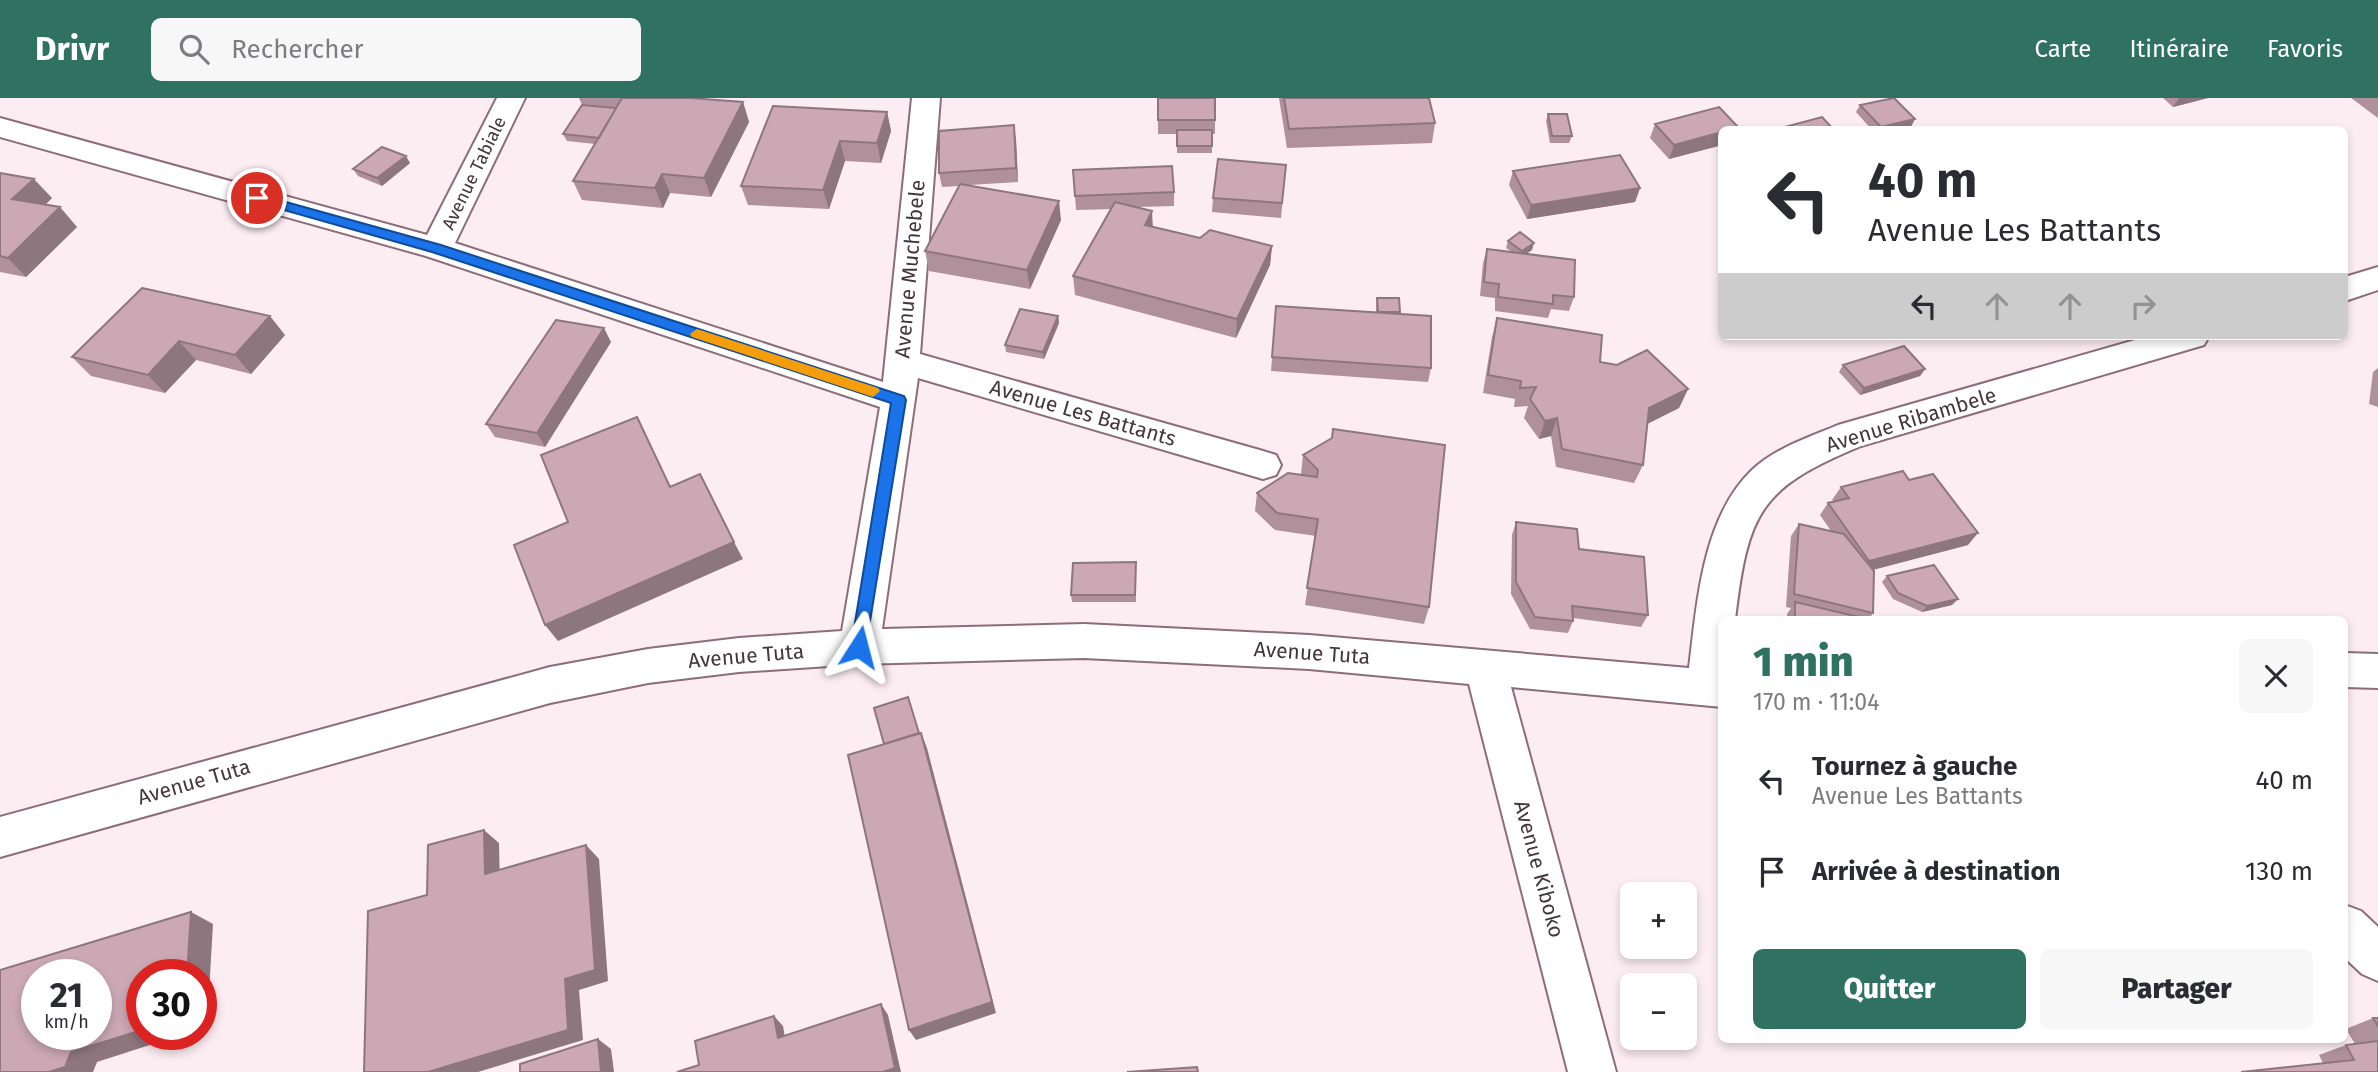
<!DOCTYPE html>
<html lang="fr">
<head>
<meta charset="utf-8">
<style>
  body { margin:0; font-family:"Fira Sans",sans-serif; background:#f7f7f7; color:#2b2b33; height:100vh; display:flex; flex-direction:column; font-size:26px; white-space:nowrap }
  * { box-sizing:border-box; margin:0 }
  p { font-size:23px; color:#7c7c81 }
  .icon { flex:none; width:38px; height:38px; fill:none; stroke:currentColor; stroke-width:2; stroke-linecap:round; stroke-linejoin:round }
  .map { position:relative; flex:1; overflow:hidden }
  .details { position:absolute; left:1718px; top:518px; width:630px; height:427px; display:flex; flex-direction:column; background:#fff; border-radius:10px; box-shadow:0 4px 10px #0003 }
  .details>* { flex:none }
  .hud { position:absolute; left:1718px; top:28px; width:630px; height:214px; border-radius:10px; box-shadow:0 4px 10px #0003; background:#fff; color:#2b2b33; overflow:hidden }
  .buttons { position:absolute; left:1620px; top:784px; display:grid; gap:14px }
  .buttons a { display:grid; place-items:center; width:77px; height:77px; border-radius:10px; background:#fff; box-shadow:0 4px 10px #0003; font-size:35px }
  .speed { position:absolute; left:21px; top:861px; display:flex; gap:14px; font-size:35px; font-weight:700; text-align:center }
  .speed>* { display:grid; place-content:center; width:91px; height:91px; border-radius:50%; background:#fff; box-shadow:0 4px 10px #0003; line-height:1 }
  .speed small { font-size:18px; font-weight:400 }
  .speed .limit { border:10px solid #d22; background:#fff; color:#111 }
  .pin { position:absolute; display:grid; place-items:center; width:60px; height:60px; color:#fff; margin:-30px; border:4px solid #fff; border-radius:50%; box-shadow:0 2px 7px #0007 }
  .me { position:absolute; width:77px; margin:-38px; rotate:9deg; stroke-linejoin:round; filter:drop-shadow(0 0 5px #0008) }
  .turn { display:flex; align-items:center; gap:24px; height:147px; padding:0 35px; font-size:32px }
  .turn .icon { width:91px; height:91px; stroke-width:2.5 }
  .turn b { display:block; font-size:49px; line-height:60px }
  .lanes { display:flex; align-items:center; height:66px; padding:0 35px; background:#0003; justify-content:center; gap:35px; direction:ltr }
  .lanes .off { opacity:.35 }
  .round { display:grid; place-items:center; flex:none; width:74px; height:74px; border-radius:10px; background:#f7f7f7 }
  .summary { display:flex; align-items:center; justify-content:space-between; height:119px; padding:0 35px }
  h1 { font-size:42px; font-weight:800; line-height:52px; color:#307262 }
  .primary-button { display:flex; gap:14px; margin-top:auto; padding:14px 35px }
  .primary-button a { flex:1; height:80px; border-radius:10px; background:#307262; color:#fff; font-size:28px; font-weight:800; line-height:80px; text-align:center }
  .primary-button a+a { background:#f7f7f7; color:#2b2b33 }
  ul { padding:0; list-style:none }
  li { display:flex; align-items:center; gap:21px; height:91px; padding:0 35px }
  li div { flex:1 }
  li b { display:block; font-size:26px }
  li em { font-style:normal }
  header { display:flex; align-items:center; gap:42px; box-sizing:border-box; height:98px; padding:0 35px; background:#307262; color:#fff }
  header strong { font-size:33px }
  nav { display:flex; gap:38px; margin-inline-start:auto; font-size:24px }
  .search { width:490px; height:63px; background:#f7f7f7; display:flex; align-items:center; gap:18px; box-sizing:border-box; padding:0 24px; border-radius:10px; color:#7c7c81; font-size:26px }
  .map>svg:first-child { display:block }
</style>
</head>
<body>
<header>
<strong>Drivr</strong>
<div class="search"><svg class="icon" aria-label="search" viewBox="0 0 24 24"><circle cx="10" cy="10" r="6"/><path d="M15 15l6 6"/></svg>Rechercher</div>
<nav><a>Carte</a><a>Itinéraire</a><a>Favoris</a></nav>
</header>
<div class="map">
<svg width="2378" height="974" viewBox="0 0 2378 974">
  <rect width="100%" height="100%" fill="#fcedf2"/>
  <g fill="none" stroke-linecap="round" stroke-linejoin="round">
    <!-- minor casing -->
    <g stroke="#8d6d78" stroke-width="4">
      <path id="minor" d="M497,0H525L455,145L883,284L912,0H940L920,256L1263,353L1276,357L1281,367L1276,377L1263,381L918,280L882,531L1084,526L1309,537L1689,570C1697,506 1702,420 1752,372C1775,350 1810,339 1838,327L2149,238H2209L2204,247L1861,348C1760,390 1748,413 1735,522H1722V609L1511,589L1616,974H1568L1469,586L1309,571L1084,560L859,566L739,574L648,585L550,605L0,759V719L550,569L648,551L739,540L842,533L880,309L426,158L0,39V20L427,137Z
        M2378,169V192L2345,203V179Z
        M2345,555L2378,556V590L2345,589Z
        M2345,807L2361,813L2378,829V883L2362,876L2345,860Z"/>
    </g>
    <!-- minor -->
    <use href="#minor" fill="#fff" fill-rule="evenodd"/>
  </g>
  <!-- wall -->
  <path fill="#af909b" d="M579,0H693L743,4L749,24L711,99L670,95L663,110L582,102L573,83L595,46L567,43L563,36L582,7Z
    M1158,0H1215V36H1212V55H1177V36H1158Z
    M1279,0H1429L1435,25L1432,45L1287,50Z
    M2163,0H2208L2173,9Z
    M2351,0H2378V20Z
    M1860,7L1911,29L1899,32H1872L1856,14Z
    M887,14L891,33L881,65L845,63L829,111L748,107L741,88Z
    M1548,16L1572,38L1569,45H1550L1546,23Z
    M1655,26L1739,30L1738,32H1722V47L1669,61L1650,40Z
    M1016,42L1018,84L969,87L1061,122L1030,191L929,173L925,153L959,88L942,89L939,75Z
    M410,65L382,88L358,78L353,71Z
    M1286,67L1281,120L1212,114L1213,100Z
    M1513,73L1640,90L1635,104L1527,121L1509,87Z
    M0,75L52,100L45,107L77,129L26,179L0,174Z
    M1174,94V108L1137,109L1153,129L1200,140L1272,148L1270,167L1236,240L1075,197L1073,178L1112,111L1076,112L1075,98Z
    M1508,143L1532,152L1526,156L1574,199L1569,213L1551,211L1548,220L1495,213V200L1480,198L1483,165L1487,151L1512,154L1506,150Z
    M142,190L285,237L251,276L196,262L165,295L91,278L72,259Z
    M1377,200L1400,214V216L1431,270L1428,284L1271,273L1276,208L1376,214V207Z
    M1058,218L1059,225L1044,261L1006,254L1005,247Z
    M1497,220L1600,264L1688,291L1679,310L1647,326L1643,367L1634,385L1556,369L1551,338L1539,341L1524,320L1528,308L1514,309L1515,301L1483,295L1492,239Z
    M611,244L545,349L495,339L486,326Z
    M1843,267L1925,271L1920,278L1860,297L1839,274Z
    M2378,270V309L2369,306L2373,274Z
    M1332,340L1429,509L1424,526L1305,507L1316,438L1275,432L1255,413L1257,395L1303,377L1301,376L1303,357Z
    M1841,389L1968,447L1873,472V515L1869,521L1872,522H1787V516L1791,510L1786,509L1791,438L1799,426L1831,433L1820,417L1828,405L1834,403L1832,402Z
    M1516,424L1648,517L1641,529L1573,520V523L1568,535L1530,531L1511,496L1512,437Z
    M1136,471V504H1072L1071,497Z
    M1887,478L1952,507L1922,514L1893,501L1882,484Z
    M2373,920H2378V974H2240L2323,965L2319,957L2346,947L2355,946L2346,931Z"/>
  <!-- shaded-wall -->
  <path fill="#8e767e" d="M2179,0H2208L2173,9Z
    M743,4L749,24L711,99L704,80Z
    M887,14L891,33L881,65L877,45Z
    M1915,21L1911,29L1899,32H1879L1881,29Z
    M1014,27L1016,42L1018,84L1016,70Z
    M1722,34V47L1669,61L1674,47Z
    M840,43L845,63L829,111L823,92Z
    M406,58L410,65L382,88L377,80Z
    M662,76L670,95L663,110L655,90Z
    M34,81L52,100L30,121L12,101Z
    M1640,90L1635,104L1527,121L1531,107Z
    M1059,103L1061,122L1030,191L1027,172Z
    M60,109L77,129L26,179L8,160Z
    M1152,113L1153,133L1145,127Z
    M1534,145L1532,152L1520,160L1522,153Z
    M1272,148L1270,167L1236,240L1237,221Z
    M270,218L285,237L251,276L235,257Z
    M1058,218L1059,225L1044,261L1043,254Z
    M604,230L611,244L545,349L537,335Z
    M179,243L196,262L165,295L148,277Z
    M1925,271L1920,278L1860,297L1864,290Z
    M1688,291L1679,310L1641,329L1649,310Z
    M1557,320L1551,338L1539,341L1545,323Z
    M1978,435L1968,447L1860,475L1869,463Z
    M734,444L743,461L558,543L545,527Z
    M1958,501L1952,507L1922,514L1927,508Z
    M921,635L927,650L996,915L916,942L909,932Z
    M484,732L499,745L500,789L485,776Z
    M586,747L599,761L608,883L579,892L583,942L478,974H428Z
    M191,814L213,826L207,929L201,931V877H187Z
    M881,906L888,917L901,974H883Z
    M774,918L783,928L787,951L778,940Z
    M142,932V936H184L97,964L93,974H49L71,954Z
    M598,941L611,951L614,974H601Z"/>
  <!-- building -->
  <path fill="#cba8b4" stroke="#8e767e" stroke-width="2" fill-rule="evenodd" d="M622,0H690L743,4L704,80L662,76L655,90L573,83Z
    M1158,0H1215V22H1158Z
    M1284,0H1429L1435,25L1289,31Z
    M1894,0L1915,21L1881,29L1860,7Z
    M582,7L616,10L599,40L563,36Z
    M773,8L887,14L877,45L840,43L823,92L741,88Z
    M1719,9L1739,30L1732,32H1722V34L1674,47L1655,26Z
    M1548,16H1567L1572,38H1552Z
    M1822,19L1834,32H1773Z
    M1014,27L1016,70L939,75V33Z
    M1177,32H1212V48H1177Z
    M382,49L406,58L377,80L353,71Z
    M1620,57L1640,90L1531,107L1513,73Z
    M1218,61L1286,67L1282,105L1213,100Z
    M1172,68L1174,94L1075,98L1073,72Z
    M0,75L34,81L12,101L60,109L8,160L0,158Z
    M960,86L1059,103L1027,172L925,153Z
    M1115,104L1152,113L1145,127L1200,140L1210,132L1272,148L1237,221L1073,178Z
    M1520,134L1534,145L1522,153L1508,143Z
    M1487,151L1575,162L1574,199L1553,197V206L1498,199L1499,186L1484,184Z
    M142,190L270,218L235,257L179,243L148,277L72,259Z
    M1377,200H1399L1400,214H1378Z
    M1276,208L1431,218V270L1272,259Z
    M1020,211L1058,218L1043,254L1005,247Z
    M1497,220L1602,237L1600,264L1617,267L1647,252L1688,291L1649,310L1643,367L1562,351L1557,320L1545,323L1530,301L1536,289L1520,290L1521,283L1488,277Z
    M556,222L604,230L537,335L486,326Z
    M1904,248L1925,271L1864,290L1843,267Z
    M637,319L670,389L700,376L734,444L545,527L514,447L568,424L541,357Z
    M1333,331L1445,347L1429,509L1307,490L1318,421L1277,415L1257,395L1288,375L1317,379L1318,372L1303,357L1332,340Z
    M1903,373L1909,382L1933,376L1978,435L1869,463L1828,405L1849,400L1841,389Z
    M1516,424L1577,431L1579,451L1644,459L1648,517L1572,508L1573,523L1535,519L1516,484Z
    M1799,426L1844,436L1874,473L1873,515L1794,496Z
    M1136,464L1135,497H1071L1073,465Z
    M1934,467L1958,501L1927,508L1898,495L1887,478Z
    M1795,504L1872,522H1795Z
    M908,599L919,635L884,646L874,610Z
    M921,635L992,904L909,932L848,657Z
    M484,732L485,776L586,747L595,872L565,881L568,932L428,974H364L368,813L427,797L428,747Z
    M191,814L187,877H142V932L71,954L65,969L49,974H0V872ZM37,877H96V936H37Z
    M881,906L895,970L883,974H677L699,967L695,943L774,918L778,940Z
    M2373,920H2378V928Z
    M598,941L601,974H520V966Z
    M2378,943V974H2241L2354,962L2346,947Z
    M1197,969L1198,974H1127Z"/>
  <!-- route -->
  <path fill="#1a73e8" stroke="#114b97" stroke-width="2" d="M257,96L441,147L904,298L906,302L865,554H853L851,549L891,305L432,154L252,103L250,100Z"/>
  <!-- slow -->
  <path fill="#f59e0b" d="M697,231L878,290L880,293L873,299L692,239L690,236Z"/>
  <g text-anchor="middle" stroke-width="7" stroke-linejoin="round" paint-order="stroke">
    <!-- far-street labels -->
    <g font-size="18" fill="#44363b" stroke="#fff">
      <text transform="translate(474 75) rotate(-64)" y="6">Avenue Tabiale</text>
    </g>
    <!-- street labels -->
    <g font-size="21" fill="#44363b" stroke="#fff">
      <text transform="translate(910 171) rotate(-85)" y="7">Avenue Muchebele</text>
      <text transform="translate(1083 315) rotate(16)" y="7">Avenue Les Battants</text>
      <text transform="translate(1911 322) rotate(-17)" y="7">Avenue Ribambele</text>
      <text transform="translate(1312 555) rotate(4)" y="7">Avenue Tuta</text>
      <text transform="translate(746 558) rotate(-5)" y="7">Avenue Tuta</text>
      <text transform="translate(194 684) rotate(-16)" y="7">Avenue Tuta</text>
      <text transform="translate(1539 771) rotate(75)" y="7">Avenue Kiboko</text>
    </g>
  </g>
</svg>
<div class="buttons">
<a>+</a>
<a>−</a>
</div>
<div class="speed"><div>21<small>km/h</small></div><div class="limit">30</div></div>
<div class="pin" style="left:257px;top:100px;background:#d93025"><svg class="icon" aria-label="arrive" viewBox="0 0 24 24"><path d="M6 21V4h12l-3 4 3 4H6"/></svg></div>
<svg class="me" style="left:859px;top:549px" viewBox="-20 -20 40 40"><path d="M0-17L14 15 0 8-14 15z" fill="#1a73e8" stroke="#fff" stroke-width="4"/></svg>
<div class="hud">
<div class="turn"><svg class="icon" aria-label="left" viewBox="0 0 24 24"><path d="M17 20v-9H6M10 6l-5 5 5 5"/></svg><div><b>40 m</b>Avenue Les Battants</div></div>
<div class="lanes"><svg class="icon" aria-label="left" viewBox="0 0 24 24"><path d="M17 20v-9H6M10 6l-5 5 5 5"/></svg><svg class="icon off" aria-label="ahead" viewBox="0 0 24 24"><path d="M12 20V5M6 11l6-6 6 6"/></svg><svg class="icon off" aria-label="ahead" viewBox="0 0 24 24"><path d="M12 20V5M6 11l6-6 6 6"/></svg><svg class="icon off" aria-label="right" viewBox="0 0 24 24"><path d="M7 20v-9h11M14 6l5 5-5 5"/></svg></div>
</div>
<section class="details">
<div class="summary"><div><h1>1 min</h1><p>170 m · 11:04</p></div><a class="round"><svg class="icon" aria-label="close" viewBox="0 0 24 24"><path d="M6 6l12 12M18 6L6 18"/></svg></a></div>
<ul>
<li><svg class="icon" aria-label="left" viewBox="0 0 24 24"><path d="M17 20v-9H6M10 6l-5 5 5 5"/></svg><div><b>Tournez à gauche</b><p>Avenue Les Battants</p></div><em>40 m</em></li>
<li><svg class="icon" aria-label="arrive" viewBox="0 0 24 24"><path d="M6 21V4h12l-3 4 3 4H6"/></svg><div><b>Arrivée à destination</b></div><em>130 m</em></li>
</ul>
<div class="primary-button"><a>Quitter</a><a>Partager</a></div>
</section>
</div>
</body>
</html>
